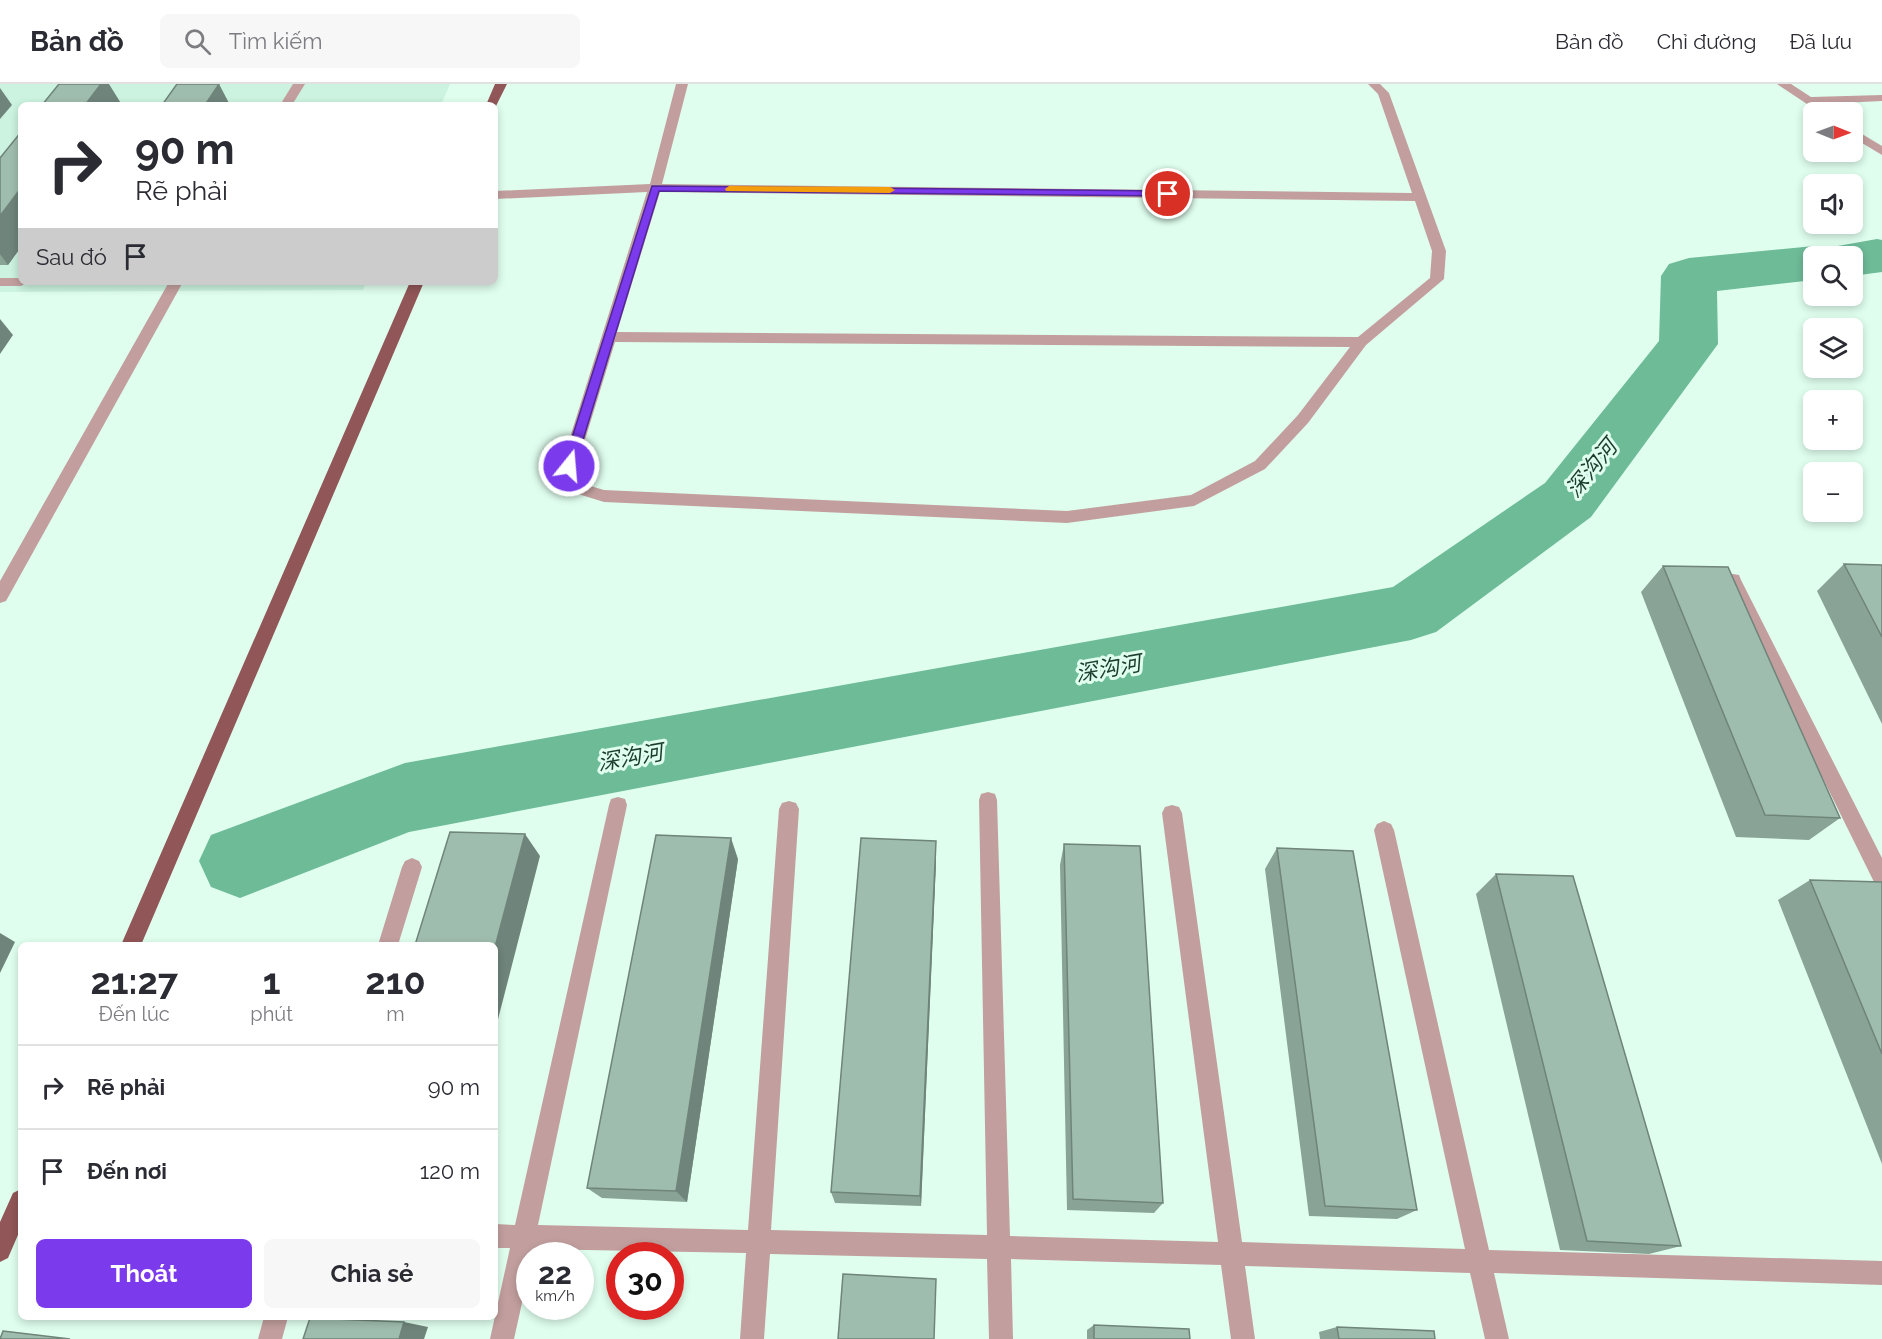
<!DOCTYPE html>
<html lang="vi">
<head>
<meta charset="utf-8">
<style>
  body { margin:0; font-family:Raleway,"Noto Sans SC",sans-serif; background:#f7f7f7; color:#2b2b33; height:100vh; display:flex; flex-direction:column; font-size:22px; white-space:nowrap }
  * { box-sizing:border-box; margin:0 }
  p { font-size:20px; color:#7c7c81 }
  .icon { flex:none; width:33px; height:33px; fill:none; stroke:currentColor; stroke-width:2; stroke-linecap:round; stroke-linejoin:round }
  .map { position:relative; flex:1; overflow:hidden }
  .details { position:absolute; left:18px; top:858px; width:480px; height:378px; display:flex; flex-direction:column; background:#fff; border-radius:9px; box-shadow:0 3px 9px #0003 }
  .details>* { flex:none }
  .banner { position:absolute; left:18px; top:18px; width:480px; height:183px; border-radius:9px; box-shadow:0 3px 9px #0003; background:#fff; color:#2b2b33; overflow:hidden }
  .needle { width:39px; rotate:91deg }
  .buttons { position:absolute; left:1803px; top:18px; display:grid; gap:12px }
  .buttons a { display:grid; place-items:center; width:60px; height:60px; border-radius:9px; background:#fff; box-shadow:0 3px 9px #0003; font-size:30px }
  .speed { position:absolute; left:516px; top:1158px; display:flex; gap:12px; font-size:30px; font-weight:700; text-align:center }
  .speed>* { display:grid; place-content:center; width:78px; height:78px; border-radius:50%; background:#fff; box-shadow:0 3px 9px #0003; line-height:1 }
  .speed small { font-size:15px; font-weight:400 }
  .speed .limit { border:9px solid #d22; background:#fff; color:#111 }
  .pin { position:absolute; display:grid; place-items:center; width:51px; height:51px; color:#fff; margin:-26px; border:3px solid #fff; border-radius:50%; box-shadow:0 2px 6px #0007 }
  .me { position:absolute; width:66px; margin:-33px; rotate:17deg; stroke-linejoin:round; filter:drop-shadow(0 0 4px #0008) }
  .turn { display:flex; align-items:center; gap:21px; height:126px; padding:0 18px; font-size:27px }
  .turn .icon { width:78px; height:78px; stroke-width:2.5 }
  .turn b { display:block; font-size:42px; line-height:51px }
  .then { display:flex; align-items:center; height:57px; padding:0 18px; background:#0003; gap:12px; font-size:22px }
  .eta { display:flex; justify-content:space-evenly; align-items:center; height:102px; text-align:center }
  .eta b { font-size:36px; font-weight:700; line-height:42px }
  .cta { display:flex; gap:12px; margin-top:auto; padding:12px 18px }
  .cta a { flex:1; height:69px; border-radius:9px; background:#7c3aed; color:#fff; font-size:24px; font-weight:700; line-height:69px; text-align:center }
  .cta a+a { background:#f7f7f7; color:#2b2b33 }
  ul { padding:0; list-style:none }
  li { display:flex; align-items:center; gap:18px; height:84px; padding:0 18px; border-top:2px solid #e1e1e2 }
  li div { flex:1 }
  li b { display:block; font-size:22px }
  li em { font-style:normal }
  header { display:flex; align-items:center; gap:36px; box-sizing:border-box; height:84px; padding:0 30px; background:#fff; border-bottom:2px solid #e1e1e2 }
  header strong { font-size:28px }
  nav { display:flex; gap:33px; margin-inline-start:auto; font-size:21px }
  .search { width:420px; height:54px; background:#f7f7f7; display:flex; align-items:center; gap:15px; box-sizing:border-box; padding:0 21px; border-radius:9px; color:#7c7c81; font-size:22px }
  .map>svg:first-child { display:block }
</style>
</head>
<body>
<header>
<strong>Bản đồ</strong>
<div class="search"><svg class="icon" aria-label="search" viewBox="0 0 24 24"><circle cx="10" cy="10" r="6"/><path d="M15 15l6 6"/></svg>Tìm kiếm</div>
<nav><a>Bản đồ</a><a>Chỉ đường</a><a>Đã lưu</a></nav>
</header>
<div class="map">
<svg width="1882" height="1255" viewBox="0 0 1882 1255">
  <rect width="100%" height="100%" fill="#dffeee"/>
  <!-- built -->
  <path fill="#cbf3df" d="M0,0H450L441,21H21V198H366L363,206L0,208Z"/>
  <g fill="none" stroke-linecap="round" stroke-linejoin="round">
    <!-- river -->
    <path fill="#6ebb98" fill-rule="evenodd" d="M1877,155L1882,156V188L1852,192V172H1814V196L1717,207L1718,260L1591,433L1436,548L1411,556L409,748L240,814L211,803L199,777L211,751L405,679L1393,503L1545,399L1659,257L1661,192L1669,180L1689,174L1814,162L1830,166L1832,163Z"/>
    <!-- minor -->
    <path fill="#c29f9e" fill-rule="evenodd" d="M293,0H305L292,21H280Z
      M676,0H688L662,100L1412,109L1378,10L1368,0H1380L1389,9L1446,167L1444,195L1366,261L1308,339L1265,385L1194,422L1067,439L604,418L575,409L561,382L647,108L495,115V107L650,100ZM660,108L1415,117L1432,167L1430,194L1358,253L617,248ZM615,258L1350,263L1298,331L1255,377L1191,411L1067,427L604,406L587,401L577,382Z
      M1777,0H1791L1811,13L1882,11V17L1821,20L1825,24L1819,28Z
      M1852,44L1882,62V71L1852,53Z
      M0,194H21V198H28L21,202H0Z
      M169,198H183L6,517L0,519V497Z
      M1733,490L1739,491L1741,496L1882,774V803L1875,800L1725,496L1727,491Z
      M988,708L995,710L997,716L1010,1152L1218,1158L1162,729L1165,723L1172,721L1179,723L1182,729L1242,1158L1465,1165L1374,746L1377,740L1384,737L1391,740L1394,746L1489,1166L1882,1177V1201L1494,1189L1509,1255H1485L1470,1189L1245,1182L1255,1255H1231L1221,1181L1011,1175L1013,1255H989L987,1175L770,1170L764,1255H740L746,1169L533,1165L532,1172H530V1183L514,1255H490L510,1164H495V1140L515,1141L609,721L611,715L618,713L625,715L627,721L538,1141L748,1146L779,725L782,719L789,717L796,719L799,725L771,1146L987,1151L979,716L981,710Z
      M412,774L419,777L422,783L398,861H378L402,783L405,777Z
      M264,1233H288L282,1255H258Z"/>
    <!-- major -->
    <path fill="#915657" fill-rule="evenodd" d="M495,0H507L495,24V21H486Z
      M410,198H424L141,861H121Z
      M21,1105V1144L8,1174L0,1178V1138L13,1109Z"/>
  </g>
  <!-- wall -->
  <path fill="#89a396" d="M21,48V163L8,181H0V74Z
    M1844,480L1882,481V640L1817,507Z
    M1663,482L1840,734L1809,756L1736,753L1641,508Z
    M1064,760L1163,1119L1154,1129L1067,1126L1060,781Z
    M1277,764L1417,1126L1397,1135L1309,1132L1265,785Z
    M738,775L687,1118L602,1114L587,1104Z
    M936,778L921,1122L835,1119L831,1108Z
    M1496,790L1681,1162L1649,1170L1560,1166L1476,810Z
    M1810,796L1882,798V1080L1778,816Z
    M1094,1241L1190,1255H1087V1246Z
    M1337,1243L1435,1255H1320L1319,1248Z"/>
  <!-- shaded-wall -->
  <path fill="#6f847a" d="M101,0H109L122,21H85Z
    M219,0L230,21H205Z
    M0,4L12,21L0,35Z
    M21,104V163L8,181L0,170V132Z
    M0,235L13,251L0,270Z
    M525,750L540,772L495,947V863Z
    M731,754L738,775L687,1118L676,1107Z
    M936,757V778L921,1122L920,1112Z
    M0,849L15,858L0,889Z
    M404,1238L428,1243L424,1255H399Z"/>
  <!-- building -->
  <path fill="#9fbdae" stroke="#6f847a" stroke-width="1.5" d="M59,0H101L85,21H42Z
    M177,0H219L205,21H162Z
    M21,48V104L0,132V74Z
    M1844,480L1882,481V553Z
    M1663,482L1728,483L1840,734L1765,731Z
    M450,748L525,750L495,863V861H415Z
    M656,751L731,754L676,1107L587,1104Z
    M861,754L936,757L920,1112L831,1108Z
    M1064,760L1140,762L1163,1119L1073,1115Z
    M1277,764L1353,767L1417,1126L1325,1122Z
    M1496,790L1573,792L1681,1162L1587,1157Z
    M1810,796L1882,798V970Z
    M843,1190L936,1195L934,1255H838Z
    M310,1234L404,1238L399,1255H303Z
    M1094,1241L1189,1245L1190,1255H1094Z
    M1337,1243L1434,1247L1435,1255H1339Z
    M3,1247L70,1255H0Z"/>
  <!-- route -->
  <path fill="#7c3aed" stroke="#51269a" stroke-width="1.5" d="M652,102L1168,107L1173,110L1168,112L659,107L575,382L569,387L565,385L563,382Z"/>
  <!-- slow -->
  <path fill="#f59e0b" d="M729,102L890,103L895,106L890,109L726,107L725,105Z"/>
  <g text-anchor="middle" stroke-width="6" stroke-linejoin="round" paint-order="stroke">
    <!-- water labels -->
    <g font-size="22" font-style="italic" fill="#1b3d2e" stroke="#dffeee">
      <text transform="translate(1591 384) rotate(-51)" y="8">深沟河</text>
      <text transform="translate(1108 584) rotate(-10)" y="8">深沟河</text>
      <text transform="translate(630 673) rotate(-10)" y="8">深沟河</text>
    </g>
  </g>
</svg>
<div class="buttons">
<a><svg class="needle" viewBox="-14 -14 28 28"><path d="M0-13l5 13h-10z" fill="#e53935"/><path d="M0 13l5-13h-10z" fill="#7c7c81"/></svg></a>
<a><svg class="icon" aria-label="sound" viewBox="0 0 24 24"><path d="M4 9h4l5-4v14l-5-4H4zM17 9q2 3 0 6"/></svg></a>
<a><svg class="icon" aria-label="search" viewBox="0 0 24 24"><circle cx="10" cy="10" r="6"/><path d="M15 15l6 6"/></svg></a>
<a><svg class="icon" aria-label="layers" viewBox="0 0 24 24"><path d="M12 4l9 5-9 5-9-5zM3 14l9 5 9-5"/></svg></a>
<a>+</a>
<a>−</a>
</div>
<div class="speed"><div>22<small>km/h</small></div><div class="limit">30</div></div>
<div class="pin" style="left:1168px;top:110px;background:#d93025"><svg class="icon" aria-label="arrive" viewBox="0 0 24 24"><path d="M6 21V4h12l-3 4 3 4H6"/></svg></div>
<svg class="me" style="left:569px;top:382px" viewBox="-20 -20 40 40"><circle r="17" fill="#7c3aed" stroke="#fff" stroke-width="3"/><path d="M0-11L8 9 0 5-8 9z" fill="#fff"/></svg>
<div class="banner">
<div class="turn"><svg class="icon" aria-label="right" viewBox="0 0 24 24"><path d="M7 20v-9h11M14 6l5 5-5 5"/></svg><div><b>90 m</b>Rẽ phải</div></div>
<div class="then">Sau đó<svg class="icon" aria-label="arrive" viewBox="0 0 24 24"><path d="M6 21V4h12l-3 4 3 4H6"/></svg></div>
</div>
<section class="details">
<div class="eta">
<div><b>21:27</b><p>Đến lúc</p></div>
<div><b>1</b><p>phút</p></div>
<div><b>210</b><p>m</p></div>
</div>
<ul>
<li><svg class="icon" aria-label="right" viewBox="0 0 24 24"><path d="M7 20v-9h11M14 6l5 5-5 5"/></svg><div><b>Rẽ phải</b></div><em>90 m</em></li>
<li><svg class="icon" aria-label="arrive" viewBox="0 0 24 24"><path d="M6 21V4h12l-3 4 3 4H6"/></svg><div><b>Đến nơi</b></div><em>120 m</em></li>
</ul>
<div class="cta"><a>Thoát</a><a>Chia sẻ</a></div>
</section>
</div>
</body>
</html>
